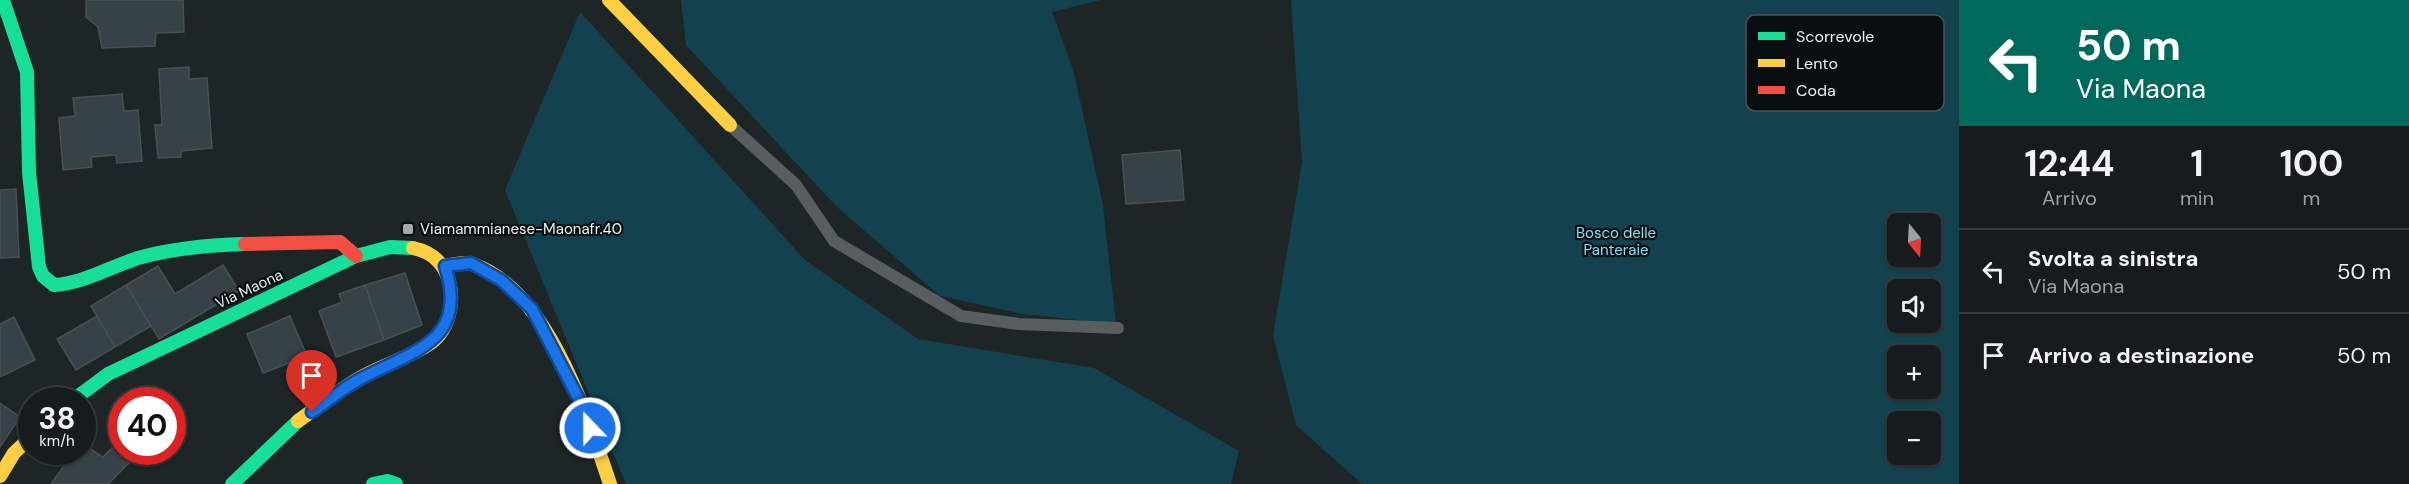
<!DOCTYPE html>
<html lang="it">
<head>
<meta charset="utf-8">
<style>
  body { margin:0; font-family:"DM Sans",sans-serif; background:#1f2526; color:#f1f3f6; height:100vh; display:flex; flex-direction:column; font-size:22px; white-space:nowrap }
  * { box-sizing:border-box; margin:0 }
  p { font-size:20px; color:#9ea1a4 }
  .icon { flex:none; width:33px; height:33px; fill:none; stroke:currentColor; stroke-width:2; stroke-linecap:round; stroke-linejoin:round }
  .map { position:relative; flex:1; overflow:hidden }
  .drawer { display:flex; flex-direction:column; background:#161c1d; width:450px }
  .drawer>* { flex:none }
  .top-card { background:#00695c; color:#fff; overflow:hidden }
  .needle { width:39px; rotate:162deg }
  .buttons { position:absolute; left:1887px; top:213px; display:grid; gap:12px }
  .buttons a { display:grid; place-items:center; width:54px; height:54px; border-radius:9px; background:#161c1d; box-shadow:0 2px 4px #0004,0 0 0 2px #353a3b; font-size:30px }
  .speed { position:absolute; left:18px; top:387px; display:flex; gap:12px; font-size:30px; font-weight:700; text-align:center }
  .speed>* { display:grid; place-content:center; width:78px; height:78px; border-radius:50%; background:#161c1d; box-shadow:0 2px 4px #0004,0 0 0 2px #353a3b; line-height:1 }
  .speed small { font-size:15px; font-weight:400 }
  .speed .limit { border:9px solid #d22; background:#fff; color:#111 }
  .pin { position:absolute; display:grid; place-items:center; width:51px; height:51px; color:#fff; margin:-62px -26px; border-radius:50% 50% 50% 0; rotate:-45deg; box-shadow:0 0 6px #0007 }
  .pin .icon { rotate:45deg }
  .me { position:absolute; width:66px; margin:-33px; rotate:338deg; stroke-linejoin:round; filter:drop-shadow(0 0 4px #0008) }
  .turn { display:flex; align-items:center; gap:21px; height:126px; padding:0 18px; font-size:27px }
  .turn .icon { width:78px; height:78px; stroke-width:2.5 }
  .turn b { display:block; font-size:42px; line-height:51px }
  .eta { display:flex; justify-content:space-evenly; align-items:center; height:102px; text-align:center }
  .eta b { font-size:36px; font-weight:700; line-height:42px }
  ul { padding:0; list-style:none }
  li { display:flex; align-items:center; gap:18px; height:84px; padding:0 18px; border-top:2px solid #353a3b }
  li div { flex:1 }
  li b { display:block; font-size:22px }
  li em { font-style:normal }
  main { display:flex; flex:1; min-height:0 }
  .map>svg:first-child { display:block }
</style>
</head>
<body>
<main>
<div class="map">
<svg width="1959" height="484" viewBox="0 0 1959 484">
  <rect width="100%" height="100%" fill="#1d2527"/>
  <!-- green -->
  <path fill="#13424e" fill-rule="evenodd" d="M681,0H1101L1052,12L1074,73L1103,205L1116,324L1022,314L940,296L836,206L686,45Z
    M1291,0H1959V484H1362L1296,425L1273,335L1302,162ZM1898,224H1930V256H1898ZM1898,290H1930V322H1898ZM1898,356H1930V388H1898ZM1898,422H1930V454H1898Z
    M580,12L805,260L918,339L1094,368L1239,451L1231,484H626L505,190Z"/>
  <!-- building -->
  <path fill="#364248" stroke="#495053" stroke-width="1.5" d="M86,0H183L184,32L156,33L155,46L102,48L98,27L86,17Z
    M189,67V79L207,78L212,148L181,151V157L158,158L155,125H162L159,69Z
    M122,94L124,111L138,110L142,161L117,163L116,155L91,157L92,167L63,170L59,118L75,116L73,98Z
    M1180,150L1184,200L1126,204L1122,155Z
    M16,189L19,257L0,258V190Z
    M223,265L239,291L159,339L126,285L158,266L175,294Z
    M405,273L422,325L384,340L365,285Z
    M126,285L151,326L115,347L91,306Z
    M365,285L384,340L336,357L319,311L342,302L339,294Z
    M97,316L115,347L76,370L57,339Z
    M290,316L307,356L263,373L247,334Z
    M14,317L35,360L0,377V324Z
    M0,403L20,417L0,447Z
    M119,441L122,452H127L132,460L108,484H51L74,452H82V443L103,457Z"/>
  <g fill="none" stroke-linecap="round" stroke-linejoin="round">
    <!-- lane -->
    <path stroke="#585e60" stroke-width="12" d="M731,126L796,185L834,241L961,316L1019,324L1118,328"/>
    <!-- fast -->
    <path stroke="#16e098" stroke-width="14" d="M3,0L27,72L29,172L39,267L43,276L54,285C84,283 110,267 138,258C173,248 209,245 245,244
      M73,400L108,374L356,256L390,247L413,248
      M232,484L298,421
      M373,484L387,481L396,484"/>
    <!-- slow -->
    <path stroke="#ffcf43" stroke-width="14" d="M609,0L730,125
      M445,266C453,265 464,261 472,264C548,289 587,416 610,484
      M298,421C318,407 337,392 358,379C381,365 410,358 432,342C455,325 458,279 437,260C430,253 422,250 413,248
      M0,476L14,453L32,436"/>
    <!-- jam -->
    <path stroke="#f24e42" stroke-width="14" d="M245,244L340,242L356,256"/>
  </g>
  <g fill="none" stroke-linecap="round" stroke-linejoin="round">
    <!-- route casing -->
    <g stroke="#114b97" stroke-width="15">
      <path id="route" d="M312,412C328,401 344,387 362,378C415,350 469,341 445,266L471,263L501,280L532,309L584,409L590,428"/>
    </g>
    <!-- route -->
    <use href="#route" stroke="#1a73e8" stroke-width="10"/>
  </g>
  <!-- markers -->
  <rect fill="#a2abae" stroke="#090f11" stroke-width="2" x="402" y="223" width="12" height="12" rx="3"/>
  <g text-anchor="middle" stroke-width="4.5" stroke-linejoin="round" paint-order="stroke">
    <!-- poi labels -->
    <g font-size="15" fill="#eaf3f6" stroke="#090f11" text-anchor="start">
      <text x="420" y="234">Viamammianese-Maonafr.40</text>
    </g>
    <!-- park labels -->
    <g font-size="15" fill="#7ee0fa" stroke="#090f11">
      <text x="1616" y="238">Bosco delle<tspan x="1616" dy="17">Panteraie</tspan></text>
    </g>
    <!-- street labels -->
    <g font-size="15" fill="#eaf3f6" stroke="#090f11">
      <text transform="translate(249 289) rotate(-25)" y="5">Via Maona</text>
    </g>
  </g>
  <!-- legend -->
  <rect x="1746" y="15" width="198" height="96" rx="9" fill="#090f11" stroke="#4c5356" stroke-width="1.5"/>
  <rect x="1758" y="32" width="27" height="8" fill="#16e098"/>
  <rect x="1758" y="59" width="27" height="8" fill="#ffcf43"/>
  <rect x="1758" y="86" width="27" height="8" fill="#f24e42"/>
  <g font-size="16" fill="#eaf3f6">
    <text x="1796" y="42">Scorrevole</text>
    <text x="1796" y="69">Lento</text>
    <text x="1796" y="96">Coda</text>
  </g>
</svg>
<div class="buttons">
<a><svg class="needle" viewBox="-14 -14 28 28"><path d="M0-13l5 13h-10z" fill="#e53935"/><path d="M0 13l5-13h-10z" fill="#9ea1a4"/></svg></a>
<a><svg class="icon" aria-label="sound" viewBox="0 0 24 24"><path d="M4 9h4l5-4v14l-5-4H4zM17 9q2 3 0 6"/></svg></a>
<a>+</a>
<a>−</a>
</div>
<div class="speed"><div>38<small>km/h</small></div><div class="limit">40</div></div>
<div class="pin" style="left:312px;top:412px;background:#d93025"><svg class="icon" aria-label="arrive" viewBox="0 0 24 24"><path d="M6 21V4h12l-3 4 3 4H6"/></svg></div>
<svg class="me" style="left:590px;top:428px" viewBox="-20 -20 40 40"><circle r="17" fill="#1a73e8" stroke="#fff" stroke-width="3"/><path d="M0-11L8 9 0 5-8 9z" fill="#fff"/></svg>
</div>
<section class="drawer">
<div class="top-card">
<div class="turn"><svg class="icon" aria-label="left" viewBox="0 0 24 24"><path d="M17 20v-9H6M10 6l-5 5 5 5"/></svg><div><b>50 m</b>Via Maona</div></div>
</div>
<div class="eta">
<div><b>12:44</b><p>Arrivo</p></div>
<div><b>1</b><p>min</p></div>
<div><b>100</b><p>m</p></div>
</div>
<ul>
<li><svg class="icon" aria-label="left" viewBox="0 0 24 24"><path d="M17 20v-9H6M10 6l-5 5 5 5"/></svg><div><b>Svolta a sinistra</b><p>Via Maona</p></div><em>50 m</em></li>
<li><svg class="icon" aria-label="arrive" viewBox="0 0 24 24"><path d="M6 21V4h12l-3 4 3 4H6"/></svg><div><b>Arrivo a destinazione</b></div><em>50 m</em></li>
</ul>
</section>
</main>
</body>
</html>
